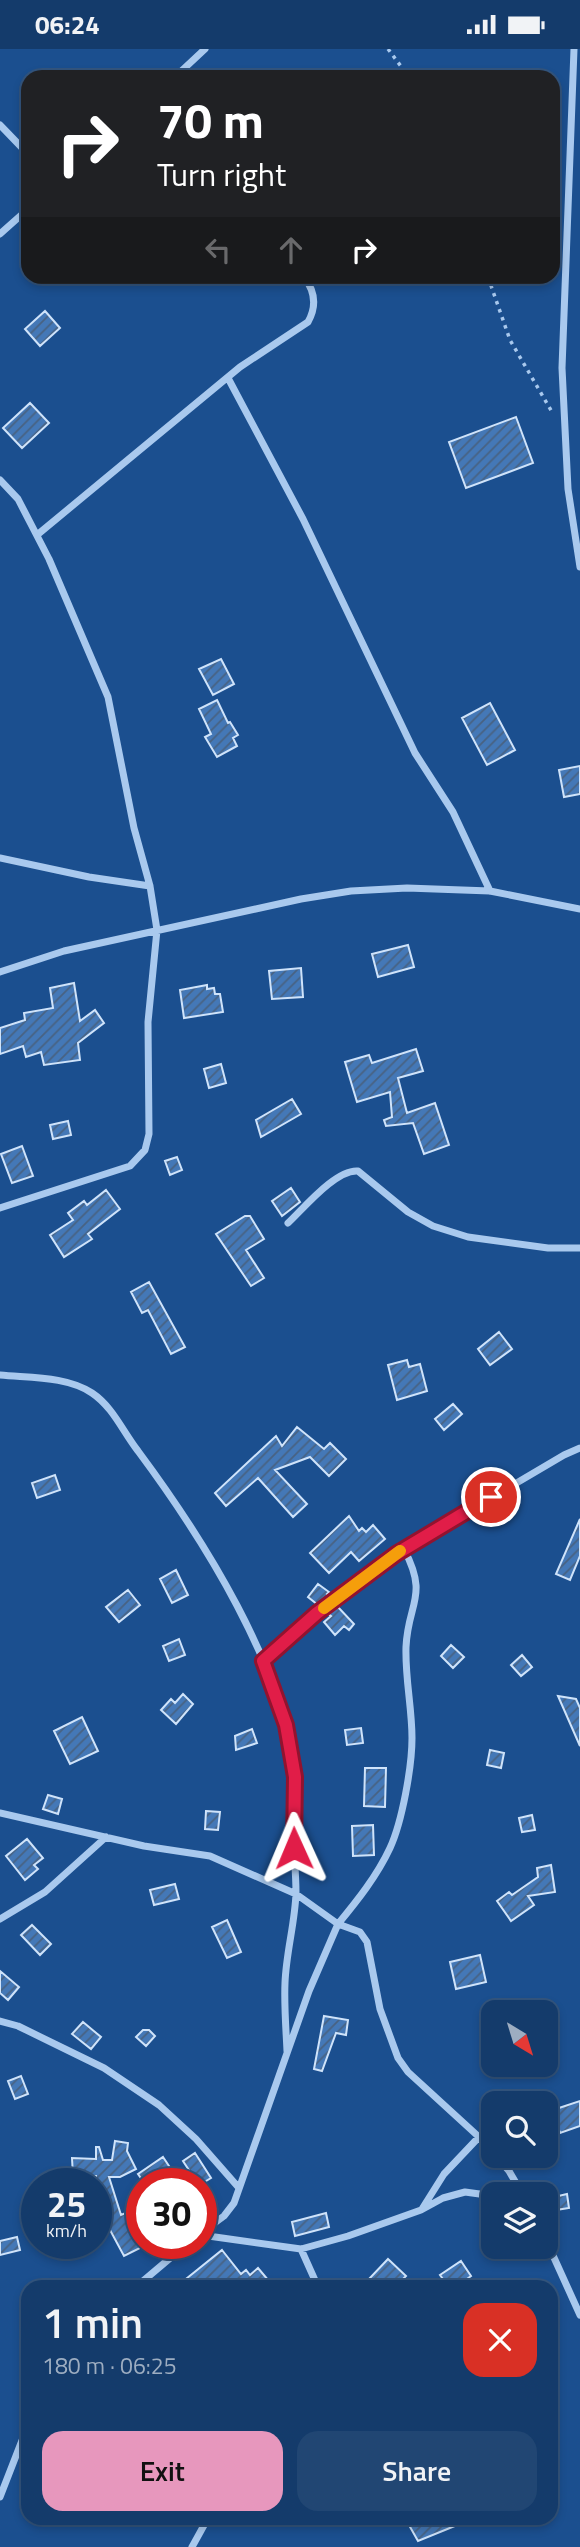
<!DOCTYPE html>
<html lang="en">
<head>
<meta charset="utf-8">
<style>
  body { margin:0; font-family:"Titillium Web",sans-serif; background:#214673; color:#f1f3f6; height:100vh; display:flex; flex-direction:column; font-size:26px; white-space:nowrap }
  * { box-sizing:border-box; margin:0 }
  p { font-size:23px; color:#9dadc1 }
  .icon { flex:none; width:38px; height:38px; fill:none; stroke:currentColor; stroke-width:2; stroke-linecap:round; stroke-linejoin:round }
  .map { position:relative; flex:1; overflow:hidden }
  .details { position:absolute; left:21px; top:2231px; width:537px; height:245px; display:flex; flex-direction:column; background:#143b6b; border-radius:21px; box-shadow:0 4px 10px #0003,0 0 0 2px #33557e }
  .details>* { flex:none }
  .banner { position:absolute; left:21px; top:21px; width:539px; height:214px; border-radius:21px; box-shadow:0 4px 10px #0003,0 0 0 2px #33557e; background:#202124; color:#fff; overflow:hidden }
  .needle { width:46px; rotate:142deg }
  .tools { position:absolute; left:481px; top:1951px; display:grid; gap:14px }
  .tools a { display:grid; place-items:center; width:77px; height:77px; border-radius:14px; background:#143b6b; box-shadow:0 4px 10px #0003,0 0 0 2px #33557e; font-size:35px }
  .speed { position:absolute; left:21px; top:2119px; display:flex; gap:14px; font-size:35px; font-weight:700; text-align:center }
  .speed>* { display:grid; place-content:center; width:91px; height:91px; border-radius:50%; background:#143b6b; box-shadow:0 4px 10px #0003,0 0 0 2px #33557e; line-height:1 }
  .speed small { font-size:18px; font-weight:400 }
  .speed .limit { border:10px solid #d22; background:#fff; color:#111 }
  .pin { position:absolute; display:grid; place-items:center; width:60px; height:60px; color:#fff; margin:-30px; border:4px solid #fff; border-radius:50%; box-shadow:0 2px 7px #0007 }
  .me { position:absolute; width:77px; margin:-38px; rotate:359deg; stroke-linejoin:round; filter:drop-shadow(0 0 5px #0008) }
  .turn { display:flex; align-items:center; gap:24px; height:147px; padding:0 21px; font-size:32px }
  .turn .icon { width:91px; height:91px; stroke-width:2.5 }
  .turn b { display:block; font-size:49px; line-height:60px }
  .lanes { display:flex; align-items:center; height:66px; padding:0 21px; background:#0003; justify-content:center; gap:35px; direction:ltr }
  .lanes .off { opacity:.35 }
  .round { display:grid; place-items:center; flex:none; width:74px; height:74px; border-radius:21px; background:#214673 }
  .overview { display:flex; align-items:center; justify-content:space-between; height:119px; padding:0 21px }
  h1 { font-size:42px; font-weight:600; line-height:52px }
  .cta { display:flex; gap:14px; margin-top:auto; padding:14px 21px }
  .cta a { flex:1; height:80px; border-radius:21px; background:#e797bd; color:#111; font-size:28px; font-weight:600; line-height:80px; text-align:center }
  .cta a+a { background:#214673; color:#f1f3f6 }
  .status { display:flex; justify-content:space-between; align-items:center; height:49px; padding:0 35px; background:#143b6b; direction:ltr }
  .status svg { height:19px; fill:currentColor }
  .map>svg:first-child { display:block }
</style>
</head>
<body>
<div class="status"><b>06:24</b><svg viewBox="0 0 49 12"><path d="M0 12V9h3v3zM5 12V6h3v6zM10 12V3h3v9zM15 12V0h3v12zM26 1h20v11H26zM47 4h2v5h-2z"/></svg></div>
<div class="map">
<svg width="580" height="2498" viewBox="0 0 580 2498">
  <defs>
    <pattern id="building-hatch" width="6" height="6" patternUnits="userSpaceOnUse" patternTransform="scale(1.75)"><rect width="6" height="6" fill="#4478b7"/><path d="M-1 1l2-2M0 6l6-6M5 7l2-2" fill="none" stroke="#486282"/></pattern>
  </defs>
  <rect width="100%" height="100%" fill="#1b4f8f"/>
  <!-- building -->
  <path fill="url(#building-hatch)" stroke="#cfe3fa" stroke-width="2" d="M45,262L60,279L40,297L25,280Z
    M30,354L49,374L22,399L3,379Z
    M516,368L533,414L466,439L449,393Z
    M221,610L234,635L213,646L199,620Z
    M217,651L228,674L230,673L238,686L233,689L237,697L217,708L205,688L211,685L199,660Z
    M490,654L515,701L487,716L462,669Z
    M580,717V745L564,748L559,721Z
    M408,896L414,918L378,928L372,905Z
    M301,919L303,948L272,950L269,922Z
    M74,934L80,972L95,961L104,974L78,994L80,1011L44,1016L41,1003L26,1008L23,997L0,1005V979L25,971L24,964L53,959L50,939Z
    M207,936V940L214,939L215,945H220L223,963L184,969L180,941Z
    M416,1000L423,1022L398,1029L407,1064L435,1054L449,1096L424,1105L413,1074L386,1077L384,1071L392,1068L390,1043L357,1053L345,1013L369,1006L372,1014Z
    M221,1015L226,1034L209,1039L204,1020Z
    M292,1050L301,1065L261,1088L256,1071Z
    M68,1072L71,1086L53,1090L50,1076Z
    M22,1097L33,1127L12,1134L1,1105Z
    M177,1108L182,1121L170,1126L165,1112Z
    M291,1139L300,1153L282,1167L272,1152Z
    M106,1141L120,1160L88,1185L92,1190L64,1208L50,1186L73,1171L68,1164L84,1152L87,1156Z
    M245,1167H250L264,1190L246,1201L264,1229L251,1237L216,1185Z
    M149,1233L185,1298L171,1305L148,1261L142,1264L131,1243Z
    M499,1283L512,1300L490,1316L478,1300Z
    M407,1311L409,1318L420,1315L427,1342L397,1351L388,1316Z
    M453,1355L462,1365L444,1381L435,1370Z
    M297,1378L324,1400L330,1394L346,1410L329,1427L310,1408L275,1421L307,1455L293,1468L258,1429L226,1457L215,1444L276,1387L282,1397Z
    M55,1426L60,1441L37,1449L32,1434Z
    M349,1467L359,1482L362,1479L366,1483L373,1476L385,1490L359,1512L351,1503L329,1524L310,1504Z
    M580,1470V1507L570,1531L556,1525Z
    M176,1521L188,1546L172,1554L160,1530Z
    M318,1535L329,1543L327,1545L329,1547L318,1556L308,1548Z
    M128,1541L140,1556L119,1573L106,1558Z
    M337,1557L354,1575L349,1581L344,1577L335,1586L324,1573L331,1567L327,1564Z
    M179,1590L185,1606L169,1612L163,1597Z
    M451,1596L464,1608L453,1619L441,1607Z
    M522,1606L532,1618L521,1627L511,1616Z
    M183,1645L193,1655L176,1675L161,1661L171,1650L175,1654Z
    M558,1647L576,1650L580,1659V1697Z
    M82,1668L98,1702L70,1715L54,1682Z
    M361,1679L363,1694L347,1696L345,1681Z
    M252,1680L257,1694L236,1701L235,1687Z
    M490,1701L504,1704L501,1719L487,1716Z
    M365,1719H386L385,1758L364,1757Z
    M48,1746L62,1750L58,1765L43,1760Z
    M206,1762L220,1763L218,1781L205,1780Z
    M532,1766L535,1781L522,1783L519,1769Z
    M373,1776L374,1806L353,1807L352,1777Z
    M27,1790L43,1809L34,1816L38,1820L25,1831L6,1807Z
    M551,1816L555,1843L528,1847L534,1856L511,1872L497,1852L509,1843L512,1846L538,1828L537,1819Z
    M175,1835L179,1850L154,1856L150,1841Z
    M227,1871L241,1903L227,1909L212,1878Z
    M32,1876L51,1895L40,1906L21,1886Z
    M480,1906L486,1933L456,1940L450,1913Z
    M0,1922L19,1938L8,1951L0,1944Z
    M324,1967L348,1971L346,1986L336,1984L322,2022L314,2020Z
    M83,1973L101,1988L91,2000L72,1985Z
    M143,1981H149L155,1987L146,1997L136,1988Z
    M21,2027L28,2045L15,2050L8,2032Z
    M580,2052V2077L560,2084L553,2061Z
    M115,2092L128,2094L127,2102L136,2120L120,2128H109L121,2166L128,2163L142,2188V2194L146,2196L124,2207L96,2155V2127H73L72,2109L96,2110V2098H99L103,2111H112Z
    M195,2104L211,2129L201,2135H198L183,2112Z
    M163,2108L173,2123L155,2135H145L138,2125Z
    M567,2145L569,2159L556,2161L554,2148Z
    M326,2164L329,2178L295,2187L292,2173Z
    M17,2188L20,2201L0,2206V2192Z
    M222,2201L241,2225L246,2221L250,2226L258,2219L274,2238H176Z
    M388,2210L406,2227L395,2238H377L369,2230Z
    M461,2212L471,2227L460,2235L458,2232L449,2238L440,2226Z
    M405,2469H421L424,2474L435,2469L472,2470L418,2492Z"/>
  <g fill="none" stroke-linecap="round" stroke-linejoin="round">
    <!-- path -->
    <path stroke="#a9c9ee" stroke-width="3.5" stroke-dasharray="3.5 5" stroke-linecap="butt" d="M388,0L409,28
      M488,228L510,291L552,363"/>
    <!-- street -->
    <path stroke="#a9c9ee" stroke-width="7" d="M574,0L562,319L568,440L580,518
      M175,28L205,0
      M0,76L28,105
      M0,185L28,160
      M228,329L303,470L415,704L453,763L490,842
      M0,431L18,450L49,510L108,648L134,779L150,837L157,881L148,973L149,1085L145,1101L130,1117L0,1159
      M37,486L240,318L308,273C317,257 315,242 304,228
      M0,809L89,828L150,837
      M0,923L64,902L301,850L351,842L407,839L490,842L580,860
      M288,1174C304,1159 336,1120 358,1122L408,1163L433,1177L468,1188L548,1199H580
      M0,1326C29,1329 67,1327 92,1344C113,1358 123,1383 138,1402C202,1488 286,1620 295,1728C296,1743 293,1760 293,1775C293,1798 296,1821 296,1844C295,1874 286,1904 285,1934C284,1956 286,1980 287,2002
      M404,1500C429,1548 408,1553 406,1598C405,1629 412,1659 412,1689C412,1718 402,1773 390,1799C377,1827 357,1852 338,1875L360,1883L367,1893L380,1960L398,2009L408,2023L479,2088L494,2104
      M263,1612L317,1564L396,1505L564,1406L580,1399
      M0,1764L144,1797L210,1807L296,1845L338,1875L309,1942L234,2154L224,2167L201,2184
      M0,1870L45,1843L106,1788
      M0,1972L18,1977L104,2019L159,2056L196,2090L239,2139
      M496,2107L509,2122L523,2146
      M422,2160L444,2125L479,2088
      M201,2186L301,2200L348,2187L421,2161L443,2149L465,2143L494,2147
      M546,2191L580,2266
      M301,2200L318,2238
      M136,2238L188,2194
      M0,2448L28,2376
      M192,2498L208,2469"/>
  </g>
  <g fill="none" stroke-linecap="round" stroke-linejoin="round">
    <!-- route casing -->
    <g stroke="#92132f" stroke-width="18">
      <path id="route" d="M294,1799L295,1728L286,1676L263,1612L317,1564L396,1505L491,1448"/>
    </g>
    <!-- route -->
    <use href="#route" stroke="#e11d48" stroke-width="12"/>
    <!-- slow -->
    <path stroke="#f59e0b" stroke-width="12" d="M324,1559L400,1502"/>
  </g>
</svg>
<div class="tools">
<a><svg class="needle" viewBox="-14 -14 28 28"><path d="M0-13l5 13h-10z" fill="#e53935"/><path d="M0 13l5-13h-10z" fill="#9dadc1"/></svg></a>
<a><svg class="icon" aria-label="search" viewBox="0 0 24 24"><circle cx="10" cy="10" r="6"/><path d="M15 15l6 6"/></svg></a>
<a><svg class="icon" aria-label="layers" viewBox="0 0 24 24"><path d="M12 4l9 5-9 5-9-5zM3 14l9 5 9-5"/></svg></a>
</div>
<div class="speed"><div>25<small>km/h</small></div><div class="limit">30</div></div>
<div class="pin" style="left:491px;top:1448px;background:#d93025"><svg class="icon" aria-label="arrive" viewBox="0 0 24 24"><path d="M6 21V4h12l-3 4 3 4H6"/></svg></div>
<svg class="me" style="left:294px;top:1799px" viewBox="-20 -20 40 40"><path d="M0-17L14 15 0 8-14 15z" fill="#e11d48" stroke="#fff" stroke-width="4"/></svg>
<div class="banner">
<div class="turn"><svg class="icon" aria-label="right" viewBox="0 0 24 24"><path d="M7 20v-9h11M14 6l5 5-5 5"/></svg><div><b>70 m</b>Turn right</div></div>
<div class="lanes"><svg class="icon off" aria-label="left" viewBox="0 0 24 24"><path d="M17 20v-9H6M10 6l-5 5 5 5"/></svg><svg class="icon off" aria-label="ahead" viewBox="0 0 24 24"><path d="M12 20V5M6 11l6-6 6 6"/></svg><svg class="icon" aria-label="right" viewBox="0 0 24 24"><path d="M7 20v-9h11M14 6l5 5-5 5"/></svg></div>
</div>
<section class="details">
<div class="overview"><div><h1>1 min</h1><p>180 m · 06:25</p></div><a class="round" style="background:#d93025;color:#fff"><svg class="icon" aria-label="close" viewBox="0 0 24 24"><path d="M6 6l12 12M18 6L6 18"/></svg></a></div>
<div class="cta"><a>Exit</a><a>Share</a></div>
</section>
</div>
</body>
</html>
